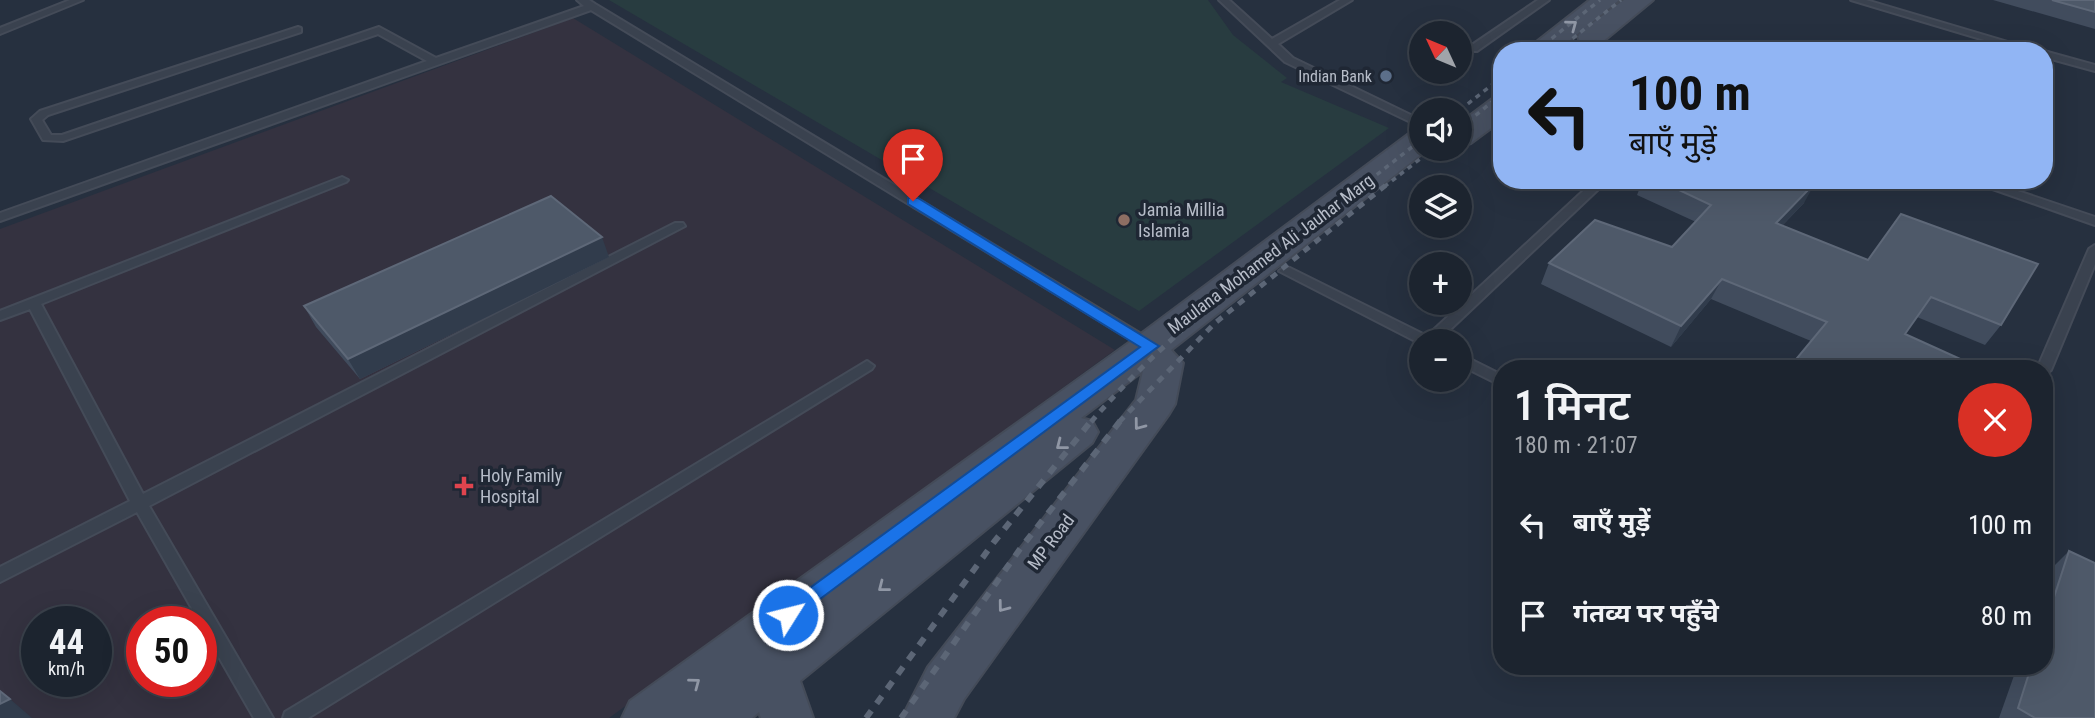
<!DOCTYPE html>
<html lang="hi">
<head>
<meta charset="utf-8">
<style>
  body { margin:0; font-family:"Roboto Condensed","Noto Sans Devanagari",sans-serif; background:#252c37; color:#f1f3f6; height:100vh; display:flex; flex-direction:column; font-size:26px; white-space:nowrap }
  * { box-sizing:border-box; margin:0 }
  p { font-size:23px; color:#a0a4aa }
  .icon { flex:none; width:38px; height:38px; fill:none; stroke:currentColor; stroke-width:2; stroke-linecap:round; stroke-linejoin:round }
  .map { position:relative; flex:1; overflow:hidden }
  .panel { position:absolute; left:1493px; top:360px; width:560px; height:315px; display:flex; flex-direction:column; background:#1c242f; border-radius:28px; box-shadow:0 7px 28px #0002,0 0 0 2px #3a414b }
  .panel>* { flex:none }
  .hud { position:absolute; left:1493px; top:42px; width:560px; height:147px; border-radius:28px; box-shadow:0 7px 28px #0002,0 0 0 2px #3a414b; background:#91b5f4; color:#111; overflow:hidden }
  .needle { width:46px; rotate:314deg }
  .controls { position:absolute; left:1409px; top:21px; display:grid; gap:14px }
  .controls a { display:grid; place-items:center; width:63px; height:63px; border-radius:50%; background:#1c242f; box-shadow:0 7px 28px #0002,0 0 0 2px #3a414b; font-size:35px }
  .speed { position:absolute; left:21px; top:606px; display:flex; gap:14px; font-size:35px; font-weight:700; text-align:center }
  .speed>* { display:grid; place-content:center; width:91px; height:91px; border-radius:50%; background:#1c242f; box-shadow:0 7px 28px #0002,0 0 0 2px #3a414b; line-height:1 }
  .speed small { font-size:18px; font-weight:400 }
  .speed .limit { border:10px solid #d22; background:#fff; color:#111 }
  .pin { position:absolute; display:grid; place-items:center; width:60px; height:60px; color:#fff; margin:-72px -30px; border-radius:50% 50% 50% 0; rotate:-45deg; box-shadow:0 0 7px #0007 }
  .pin .icon { rotate:45deg }
  .me { position:absolute; width:77px; margin:-38px; rotate:54deg; stroke-linejoin:round; filter:drop-shadow(0 0 5px #0008) }
  .turn { display:flex; align-items:center; gap:24px; height:147px; padding:0 21px; font-size:32px }
  .turn .icon { width:91px; height:91px; stroke-width:2.5 }
  .turn b { display:block; font-size:49px; line-height:60px }
  .round { display:grid; place-items:center; flex:none; width:74px; height:74px; border-radius:37px; background:#252c37 }
  .headline { display:flex; align-items:center; justify-content:space-between; height:119px; padding:0 21px }
  h1 { font-size:42px; font-weight:600; line-height:52px }
  ul { padding:0; list-style:none }
  li { display:flex; align-items:center; gap:21px; height:91px; padding:0 21px }
  li div { flex:1 }
  li b { display:block; font-size:26px }
  li em { font-style:normal }
  .map>svg:first-child { display:block }
</style>
</head>
<body>
<div class="map">
<svg width="2095" height="718" viewBox="0 0 2095 718">
  <rect width="100%" height="100%" fill="#26303f"/>
  <!-- medical -->
  <path fill="#343240" fill-rule="evenodd" d="M573,18L1115,350L609,718H0V229ZM37,621H96V681H37ZM142,621H201V681H142Z"/>
  <!-- green -->
  <path fill="#283c40" d="M609,0H1208L1233,35L1287,78L1281,82L1389,128L1139,311Z"/>
  <g fill="none" stroke-linecap="round" stroke-linejoin="round">
    <!-- service casing -->
    <g stroke="#444b58" stroke-width="4">
      <path id="service" d="M70,0H83L0,34V28Z
        M577,0H589L595,4L1156,343L1158,346L1156,349H1146L591,10L0,221V213L427,61L378,34L63,141L43,140L31,119L40,111L298,27L301,28V32L48,115L42,120L51,135H62L379,27L436,58L584,6Z
        M1219,0H1229L1272,39L1340,0H1352L1278,44L1293,58L1421,120V127L1285,62Z
        M1538,0H1549L1477,51H1469V47Z
        M1851,0H1866L2038,51H2021Z
        M1580,42L1600,49L1601,51H1586L1577,47V43Z
        M2044,51L2095,65V71L2044,57Z
        M342,177L348,180L346,182L41,304L143,494L675,223H683L685,226L149,506L273,718H254L201,626V621H199L137,512L0,582V567L130,501L30,309L0,320V311Z
        M1595,180H1608L1438,341H1421V344L1279,271L1285,267L1290,268L1427,336Z
        M1967,180H1985L2095,217V225Z
        M2095,245V264L2051,370L2044,375V369H2037L2089,249Z
        M1460,354L1502,375V386L1460,365Z
        M867,361L874,366L872,369L308,718H283L285,712Z"/>
    </g>
    <!-- secondary casing -->
    <g stroke="#444b58" stroke-width="4">
      <path id="secondary" d="M1590,0H1619L1584,29L1624,0H1653L1601,43H1581L1578,37L1581,31L1557,51H1525Z
        M1502,96V120L1471,143L1460,146V123L1492,99Z
        M1421,130V149H1428L1171,350L1183,363L1175,404L1169,414L964,699L954,718H902L928,667L1136,400L1143,371L1081,418L1092,421L1098,432L1092,443L800,681L813,718H761L759,712L752,718H622L630,701L1130,342L1410,133Z"/>
    </g>
    <!-- service -->
    <use href="#service" fill="#3a424f" fill-rule="evenodd"/>
    <!-- secondary -->
    <use href="#secondary" fill="#485162" fill-rule="evenodd"/>
    <!-- rail-far2 -->
    <path stroke="#5c6676" stroke-width="3.5" stroke-dasharray="5 5" stroke-linecap="butt" d="M1536,51L1600,0
      M1557,51L1621,0
      M1460,110L1502,77
      M1460,128L1502,94
      M1361,187L1421,140
      M1384,187L1433,149"/>
    <!-- rail-far1 -->
    <path stroke="#5c6676" stroke-width="5" stroke-dasharray="7 7" stroke-linecap="butt" d="M1091,422C1169,331 1268,258 1363,185
      M1119,422L1215,323L1386,185"/>
    <!-- rail -->
    <path stroke="#5c6676" stroke-width="6" stroke-dasharray="9 9" stroke-linecap="butt" d="M866,718L994,542L1092,420
      M901,718L1020,549L1121,420"/>
  </g>
  <!-- wall -->
  <path fill="#414c5d" d="M1993,0H2095V29Z
    M1643,180H1807L1804,203L1782,226L2001,325L1985,345L1917,317L1811,341L1711,299L1671,347L1541,284L1549,263L1672,247L1696,222L1637,195Z
    M609,257L360,379L316,327L304,306Z
    M2069,551L2095,718H1999L2017,667H2044V586L2049,571Z"/>
  <!-- shaded-wall -->
  <path fill="#313c4c" d="M1815,183L1804,203L1765,243L1776,223Z
    M602,237L609,257L360,379L348,359Z
    M1722,279L1711,299L1671,347L1681,326Z
    M10,699L32,718H0V704Z"/>
  <!-- building -->
  <path fill="#4e5969" stroke="#5e6878" stroke-width="2" d="M2052,0H2095V12Z
    M1658,180H1807L1815,183L1776,223L1868,260L1901,214L2038,264L2001,325L1931,297L1905,334L1978,367L1977,369H1788L1827,322L1722,279L1681,326L1549,263L1595,220L1672,247L1711,205Z
    M551,196L602,237L348,359L304,306Z
    M2069,551L2095,563V718H2035L2018,708L2031,667H2044V628Z
    M0,691L10,699L0,704Z"/>
  <!-- one-way arrows -->
  <defs><path id="oneway-chevron" d="M-2-3.5L2.5 0L-2 3.5" fill="none" stroke-width="1.6" stroke-linecap="round" stroke-linejoin="round" transform="scale(1.75)"/></defs>
  <g stroke="#9097a5">
    <use href="#oneway-chevron" transform="translate(1572 25) rotate(-37)"/>
    <use href="#oneway-chevron" transform="translate(1139 425) rotate(127)"/>
    <use href="#oneway-chevron" transform="translate(1061 445) rotate(142)"/>
    <use href="#oneway-chevron" transform="translate(883 587) rotate(142)"/>
    <use href="#oneway-chevron" transform="translate(1003 607) rotate(127)"/>
    <use href="#oneway-chevron" transform="translate(695 683) rotate(-37)"/>
  </g>
  <!-- route -->
  <path fill="#1a73e8" stroke="#114b97" stroke-width="2" d="M908,198H918L1159,346L788,623L781,621L778,615L781,609L1140,347L908,204Z"/>
  <!-- markers -->
  <circle fill="#5c6f8a" stroke="#1f2734" stroke-width="2.5" cx="1386" cy="76" r="7"/>
  <circle fill="#8d6e63" stroke="#1f2734" stroke-width="2.5" cx="1124" cy="220" r="7"/>
  <path fill="#e0444e" stroke="#1f2734" stroke-width="2.5" d="M460.5 475.5h7v7h7v7h-7v7h-7v-7h-7v-7h7z"/>
  <g text-anchor="middle" stroke-width="7" stroke-linejoin="round" paint-order="stroke">
    <!-- far-poi labels -->
    <g font-size="16" fill="#b7bdc9" stroke="#1f2734" text-anchor="end">
      <text x="1372" y="82">Indian Bank</text>
    </g>
    <!-- poi labels -->
    <g font-size="18" fill="#b7bdc9" stroke="#1f2734" text-anchor="start">
      <text x="1138" y="216">Jamia Millia<tspan x="1138" dy="21">Islamia</tspan></text>
      <text x="480" y="482">Holy Family<tspan x="480" dy="21">Hospital</tspan></text>
    </g>
    <!-- street labels -->
    <g font-size="18" fill="#b7bdc9" stroke="#1f2734">
      <text transform="translate(1271 254) rotate(-37)" y="6">Maulana Mohamed Ali Jauhar Marg</text>
      <text transform="translate(1051 542) rotate(-53)" y="6">MP Road</text>
    </g>
  </g>
</svg>
<div class="controls">
<a><svg class="needle" viewBox="-14 -14 28 28"><path d="M0-13l5 13h-10z" fill="#e53935"/><path d="M0 13l5-13h-10z" fill="#a0a4aa"/></svg></a>
<a><svg class="icon" aria-label="sound" viewBox="0 0 24 24"><path d="M4 9h4l5-4v14l-5-4H4zM17 9q2 3 0 6"/></svg></a>
<a><svg class="icon" aria-label="layers" viewBox="0 0 24 24"><path d="M12 4l9 5-9 5-9-5zM3 14l9 5 9-5"/></svg></a>
<a>+</a>
<a>−</a>
</div>
<div class="speed"><div>44<small>km/h</small></div><div class="limit">50</div></div>
<div class="pin" style="left:913px;top:201px;background:#d93025"><svg class="icon" aria-label="arrive" viewBox="0 0 24 24"><path d="M6 21V4h12l-3 4 3 4H6"/></svg></div>
<svg class="me" style="left:788px;top:615px" viewBox="-20 -20 40 40"><circle r="17" fill="#1a73e8" stroke="#fff" stroke-width="3"/><path d="M0-11L8 9 0 5-8 9z" fill="#fff"/></svg>
<div class="hud">
<div class="turn"><svg class="icon" aria-label="left" viewBox="0 0 24 24"><path d="M17 20v-9H6M10 6l-5 5 5 5"/></svg><div><b>100 m</b>बाएँ मुड़ें</div></div>
</div>
<section class="panel">
<div class="headline"><div><h1>1 मिनट</h1><p>180 m · 21:07</p></div><a class="round" style="background:#d93025;color:#fff"><svg class="icon" aria-label="close" viewBox="0 0 24 24"><path d="M6 6l12 12M18 6L6 18"/></svg></a></div>
<ul>
<li><svg class="icon" aria-label="left" viewBox="0 0 24 24"><path d="M17 20v-9H6M10 6l-5 5 5 5"/></svg><div><b>बाएँ मुड़ें</b></div><em>100 m</em></li>
<li><svg class="icon" aria-label="arrive" viewBox="0 0 24 24"><path d="M6 21V4h12l-3 4 3 4H6"/></svg><div><b>गंतव्य पर पहुँचे</b></div><em>80 m</em></li>
</ul>
</section>
</div>
</body>
</html>
